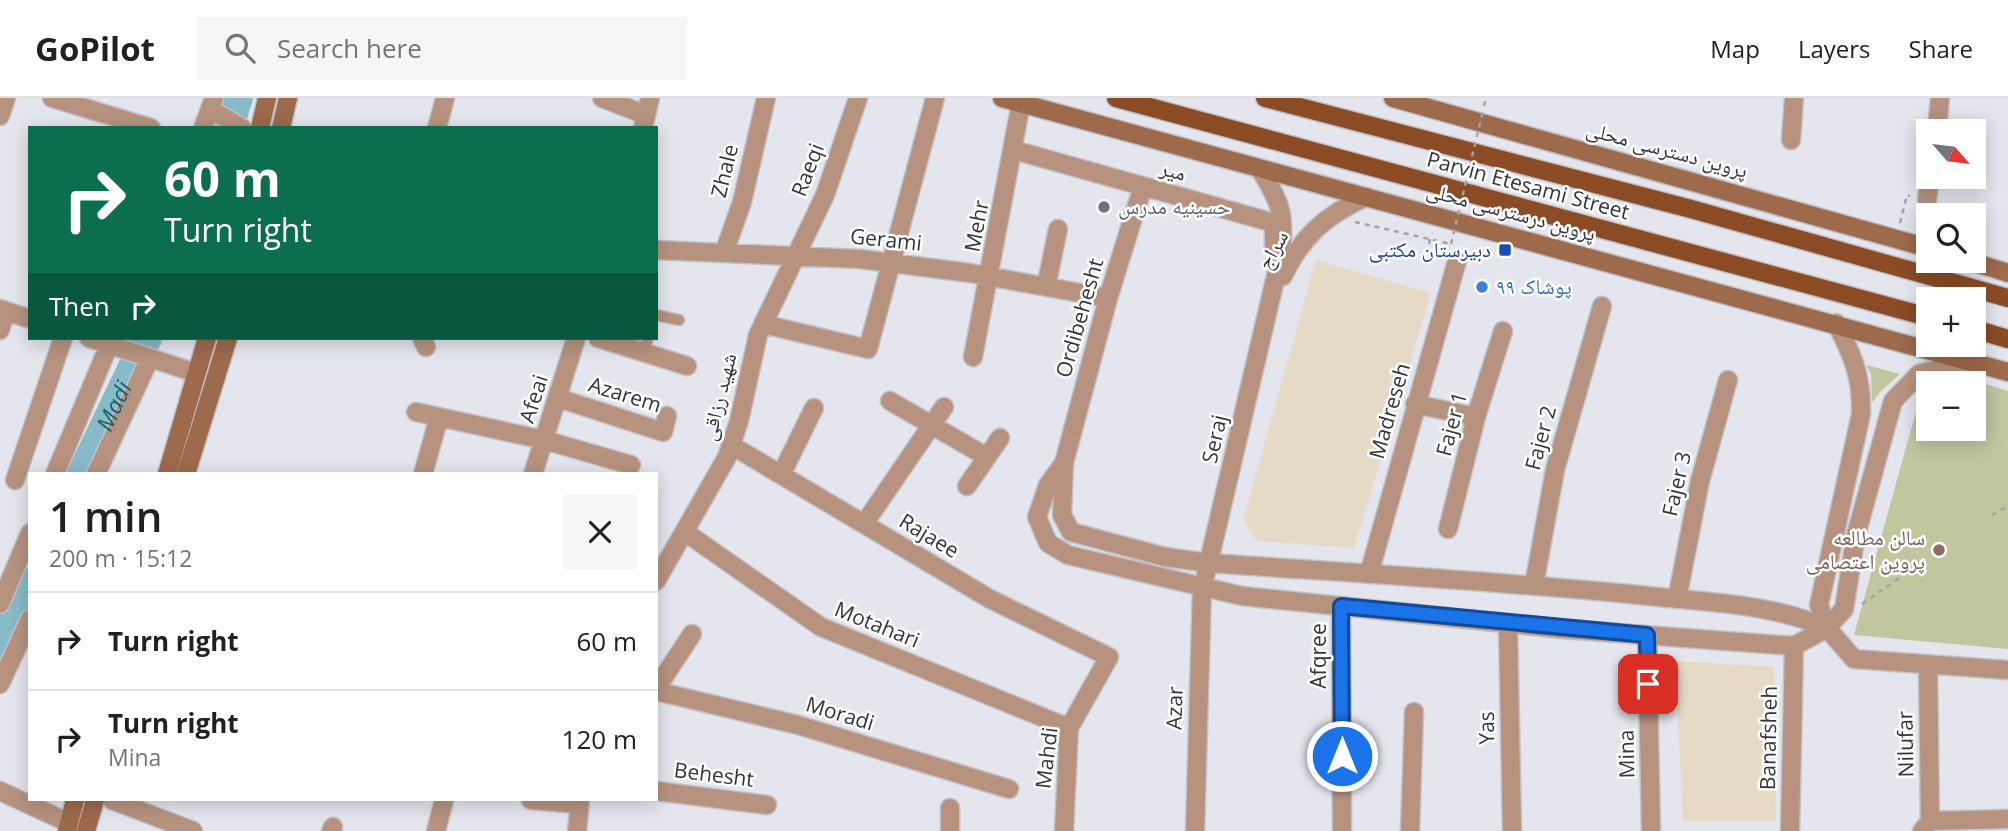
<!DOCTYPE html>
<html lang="en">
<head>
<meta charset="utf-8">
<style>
  body { margin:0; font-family:"Open Sans","Noto Naskh Arabic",sans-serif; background:#f6f6f6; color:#202124; height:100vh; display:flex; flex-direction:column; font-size:26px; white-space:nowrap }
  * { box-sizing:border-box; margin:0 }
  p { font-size:23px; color:#757577 }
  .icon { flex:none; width:38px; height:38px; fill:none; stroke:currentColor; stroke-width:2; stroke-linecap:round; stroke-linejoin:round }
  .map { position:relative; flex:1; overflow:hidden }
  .details { position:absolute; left:28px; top:374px; width:630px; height:329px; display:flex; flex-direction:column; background:#fff; border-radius:0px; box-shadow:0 4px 18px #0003 }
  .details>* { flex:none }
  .hud { position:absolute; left:28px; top:28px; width:630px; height:214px; border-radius:0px; box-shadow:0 4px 18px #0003; background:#0b6e4f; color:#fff; overflow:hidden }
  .needle { width:46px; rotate:118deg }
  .tools { position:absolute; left:1916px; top:21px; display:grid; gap:14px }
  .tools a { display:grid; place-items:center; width:70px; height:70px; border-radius:0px; background:#fff; box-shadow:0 4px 18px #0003; font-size:35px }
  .pin { position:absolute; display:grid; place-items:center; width:60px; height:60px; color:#fff; margin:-30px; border-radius:14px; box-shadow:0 4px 10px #0006 }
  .me { position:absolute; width:77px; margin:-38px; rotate:0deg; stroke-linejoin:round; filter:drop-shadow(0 0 5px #0008) }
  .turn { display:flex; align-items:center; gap:24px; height:147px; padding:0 21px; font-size:32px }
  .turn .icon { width:91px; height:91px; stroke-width:2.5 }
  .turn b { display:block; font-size:49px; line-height:60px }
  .then { display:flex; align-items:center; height:66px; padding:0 21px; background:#0003; gap:14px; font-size:26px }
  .round { display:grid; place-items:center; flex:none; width:74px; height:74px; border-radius:0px; background:#f6f6f6 }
  .head { display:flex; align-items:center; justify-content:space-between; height:119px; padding:0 21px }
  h1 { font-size:42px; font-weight:600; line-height:52px }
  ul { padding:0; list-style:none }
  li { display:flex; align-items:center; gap:21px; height:98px; padding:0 21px; border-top:2px solid #e0e0e0 }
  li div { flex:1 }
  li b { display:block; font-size:26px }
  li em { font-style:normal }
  header { display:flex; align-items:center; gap:42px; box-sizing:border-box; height:98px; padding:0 35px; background:#fff; border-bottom:2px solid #e0e0e0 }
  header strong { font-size:33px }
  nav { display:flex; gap:38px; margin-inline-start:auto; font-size:24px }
  .search { width:490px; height:63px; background:#f6f6f6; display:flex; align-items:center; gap:18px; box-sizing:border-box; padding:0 24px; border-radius:0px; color:#757577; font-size:26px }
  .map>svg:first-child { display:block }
</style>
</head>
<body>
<header>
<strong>GoPilot</strong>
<div class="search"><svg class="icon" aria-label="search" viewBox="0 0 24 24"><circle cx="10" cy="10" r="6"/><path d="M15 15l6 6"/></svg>Search here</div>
<nav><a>Map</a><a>Layers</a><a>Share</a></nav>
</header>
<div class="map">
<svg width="2008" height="733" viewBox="0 0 2008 733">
  <rect width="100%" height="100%" fill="#e4e5ed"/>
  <!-- education -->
  <path fill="#e5dac6" d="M1316,162L1431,195L1354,450L1257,443L1243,422Z
    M1675,563L1774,569L1776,723H1683Z"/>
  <!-- green -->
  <path fill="#c2c69f" d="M1866,267L1900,276L1880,294L1872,305L1871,276Z
    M1972,282L2008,293V551L1854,537L1917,310L1928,304V331H1974V285H1965Z"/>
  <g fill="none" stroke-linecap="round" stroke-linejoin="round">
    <!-- river -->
    <g stroke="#87bbc7" stroke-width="30">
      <path d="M228,30L238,0"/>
      <path id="s1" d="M82,376L147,240"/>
      <path d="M0,546L30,484"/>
    </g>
    <!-- service casing -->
    <g stroke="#c1c2c9" stroke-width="13">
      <path id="service" d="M656,217L679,222
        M643,254L648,240"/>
    </g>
    <!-- minor casing -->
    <g stroke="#c1c2c9" stroke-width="21">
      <path id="minor" d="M52,0L151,30
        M602,0L646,17
        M210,11L242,30
        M0,18L6,0
        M203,30L214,0
        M437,30L445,0
        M643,30L650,0
        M1937,33L1940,0
        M1791,42L1794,0
        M1014,52L1274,125V149
        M1927,102L1930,79
        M656,152L860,161L970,175L1108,200
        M724,155L742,104L766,0
        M1046,189L1058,131
        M0,211L30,221
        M763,226L868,251L935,0
        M0,232L6,213
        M89,240L196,275
        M422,240L426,249
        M598,240L687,268
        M973,259L1021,5
        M558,300L663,334L667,318
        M890,303L987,359
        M1415,306L1476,319
        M416,314L544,342L631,367
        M731,347L990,501L1109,559L1069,630L1064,733
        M1064,365L1109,197L1143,88
        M55,376L112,240
        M96,376L150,260
        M423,376L439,319
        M533,376L576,240
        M781,377L814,310
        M15,382L63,240
        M967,388L1000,340
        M864,426L944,309
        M1448,431L1476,319L1503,233
        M685,434L821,529L1069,630
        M1369,476L1457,163
        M656,483L727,359L739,323L758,237L825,97L858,0
        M1534,487L1555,372L1602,208
        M1677,501L1700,383L1728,282
        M0,506L30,435
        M1508,525L1512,733
        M1827,530L1854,561L2008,572
        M1647,537L1651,733
        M1928,568L1930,723
        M0,586L30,521
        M656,591L692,536
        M656,593L798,627L1009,691
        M656,693L767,707
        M531,702L579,706
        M950,710V733
        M331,733L333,729
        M436,733L444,702
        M577,733L580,702
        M1195,733L1202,489
        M1410,733L1414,614
        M1790,733L1794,548
        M1922,733L1930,723L2008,721"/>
    </g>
    <!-- tertiary casing -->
    <g stroke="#c1c2c9" stroke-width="21">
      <path id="tertiary" d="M1283,178C1302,138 1326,117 1366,99
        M1064,365L1048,387L1037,419L1048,445L1068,457L1242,498L1563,531L1794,548L1827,530L1844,511L1856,437L1893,303L1919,276L1971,263
        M1064,365L1062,417L1071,434L1165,459L1209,465C1353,475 1496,483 1639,497C1701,504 1771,505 1827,530
        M1206,476L1281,156C1285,115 1281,106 1260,71
        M1341,508L1342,733
        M1827,530L1819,507L1861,316C1862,279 1853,258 1836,225
        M0,693L69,725
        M112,702L193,733"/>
    </g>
    <!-- secondary casing -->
    <g stroke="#c1c2c9" stroke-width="21">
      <path id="secondary" d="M1002,0L2008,274
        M1393,0L1928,150
        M260,30L267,0
        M281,30L288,0
        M1969,163L2008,175
        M167,376L207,240
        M186,376L228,240
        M67,733L75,702
        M86,733L95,702"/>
    </g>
    <!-- primary casing -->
    <g stroke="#c1c2c9" stroke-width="21">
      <path id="primary" d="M1116,0L1928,219
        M1265,0L1691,111L2008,200
        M1974,231L2008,241"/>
    </g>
    <!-- path -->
    <path stroke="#a3a4aa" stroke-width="2.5" stroke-dasharray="5 5" stroke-linecap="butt" d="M1484,8L1486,0
      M1355,124L1451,146
      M1900,125L1907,97L1910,98
      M1430,141L1427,154L1441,158
      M1992,417L2008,408
      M1862,506L1902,478"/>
    <!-- service -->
    <use href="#service" stroke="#b7937f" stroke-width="10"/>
    <!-- minor -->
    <use href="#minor" stroke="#b7937f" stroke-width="18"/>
    <!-- tertiary -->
    <use href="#tertiary" stroke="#b7937f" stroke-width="18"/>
    <!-- secondary -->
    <use href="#secondary" stroke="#9e6a4c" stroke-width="18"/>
    <!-- primary -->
    <use href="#primary" stroke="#8b4c25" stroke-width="18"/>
    <!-- path-bridge -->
    <path stroke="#a3a4aa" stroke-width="2.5" stroke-dasharray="5 5" stroke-linecap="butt" d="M1451,146L1483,13"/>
  </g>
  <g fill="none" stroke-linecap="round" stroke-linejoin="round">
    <!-- route casing -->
    <g stroke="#114b97" stroke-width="18">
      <path id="route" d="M1342,658L1341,508L1647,537L1648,586"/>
    </g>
    <!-- route -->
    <use href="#route" stroke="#1a73e8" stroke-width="12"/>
  </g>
  <!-- markers -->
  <circle fill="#6b7280" stroke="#fff" stroke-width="2.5" cx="1104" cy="109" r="7"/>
  <rect fill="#1a4fb4" stroke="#fff" stroke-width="2.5" x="1498" y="145" width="14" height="14" rx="3.5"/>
  <circle fill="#3f7fe0" stroke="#fff" stroke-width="2.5" cx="1482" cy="189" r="7"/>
  <circle fill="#8d6e63" stroke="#fff" stroke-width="2.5" cx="1939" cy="452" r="7"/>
  <g text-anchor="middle" stroke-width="5" stroke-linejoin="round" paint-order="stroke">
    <!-- street labels -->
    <g font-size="21" fill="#343538" stroke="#fff">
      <text transform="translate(1667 52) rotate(15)" y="7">پروین دسترسی محلی</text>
      <text transform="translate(808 72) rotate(-69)" y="7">Raeqi</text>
      <text transform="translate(725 73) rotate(-76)" y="7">Zhale</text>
      <text transform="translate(1173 73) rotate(16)" y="7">میر</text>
      <text transform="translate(1528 88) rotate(15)" y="7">Parvin Etesami Street</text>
      <text transform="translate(1511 114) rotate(15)" y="7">پروین درسترسی محلی</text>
      <text transform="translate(977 128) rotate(-79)" y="7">Mehr</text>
      <text transform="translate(886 142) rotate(6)" y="7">Gerami</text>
      <text transform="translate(1273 152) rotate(-61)" y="7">سراج</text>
      <text transform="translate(1080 220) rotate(-74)" y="7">Ordibehesht</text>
      <text transform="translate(625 297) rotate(17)" y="7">Azarem</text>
      <text transform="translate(719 299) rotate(-76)" y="7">شهید رزاقی</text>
      <text transform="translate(534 301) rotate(-72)" y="7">Afeai</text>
      <text transform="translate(1390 313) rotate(-74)" y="7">Madreseh</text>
      <text transform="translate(1452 326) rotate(-75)" y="7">Fajer 1</text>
      <text transform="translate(1541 340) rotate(-75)" y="7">Fajer 2</text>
      <text transform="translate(1215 341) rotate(-77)" y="7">Seraj</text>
      <text transform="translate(1677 386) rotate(-77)" y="7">Fajer 3</text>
      <text transform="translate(929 438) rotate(31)" y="7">Rajaee</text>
      <text transform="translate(877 527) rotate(22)" y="7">Motahari</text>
      <text transform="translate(1319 558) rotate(-90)" y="7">Afqree</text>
      <text transform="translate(1175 610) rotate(-88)" y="7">Azar</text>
      <text transform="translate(840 616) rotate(17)" y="7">Moradi</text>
      <text transform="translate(1487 630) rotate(-91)" y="7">Yas</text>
      <text transform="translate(1769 640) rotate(-89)" y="7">Banafsheh</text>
      <text transform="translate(1906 646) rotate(-91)" y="7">Nilufar</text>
      <text transform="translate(1627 656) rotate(-91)" y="7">Mina</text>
      <text transform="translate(1047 660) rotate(-83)" y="7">Mahdi</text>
      <text transform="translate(714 677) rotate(7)" y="7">Behesht</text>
    </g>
    <!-- worship labels -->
    <g font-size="21" fill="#5b616d" stroke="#fff" text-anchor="start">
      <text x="1118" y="116">حسینیه مدرس</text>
    </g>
    <!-- transit labels -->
    <g font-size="21" fill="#164399" stroke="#fff" text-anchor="end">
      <text x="1491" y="159">دبیرستان مکتبی</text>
    </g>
    <!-- shop labels -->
    <g font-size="21" fill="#366cbe" stroke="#fff" text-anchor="start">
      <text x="1496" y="196">پوشاک ۹۹</text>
    </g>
    <!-- education labels -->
    <g font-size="21" fill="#785e54" stroke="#fff" text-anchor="end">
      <text x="1925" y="447">سالن مطالعه<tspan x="1925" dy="24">پروین اعتصامی</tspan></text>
    </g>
    <!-- water labels -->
    <g font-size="23" font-style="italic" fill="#1b5f6e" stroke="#fff">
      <text dy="8" stroke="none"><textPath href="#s1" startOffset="75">Madi</textPath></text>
    </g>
  </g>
</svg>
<div class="tools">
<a><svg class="needle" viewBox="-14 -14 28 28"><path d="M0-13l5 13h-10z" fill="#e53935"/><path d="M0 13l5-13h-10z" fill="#757577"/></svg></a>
<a><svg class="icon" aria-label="search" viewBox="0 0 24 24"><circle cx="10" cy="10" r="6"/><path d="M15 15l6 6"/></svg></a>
<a>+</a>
<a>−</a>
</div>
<div class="pin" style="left:1648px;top:586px;background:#d93025"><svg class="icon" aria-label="arrive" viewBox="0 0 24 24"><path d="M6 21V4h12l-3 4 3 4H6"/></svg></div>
<svg class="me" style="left:1342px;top:658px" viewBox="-20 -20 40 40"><circle r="17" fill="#1a73e8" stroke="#fff" stroke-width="3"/><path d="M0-11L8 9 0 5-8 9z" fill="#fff"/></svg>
<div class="hud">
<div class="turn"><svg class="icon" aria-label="right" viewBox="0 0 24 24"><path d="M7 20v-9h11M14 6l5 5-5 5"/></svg><div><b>60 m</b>Turn right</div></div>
<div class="then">Then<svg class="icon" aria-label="right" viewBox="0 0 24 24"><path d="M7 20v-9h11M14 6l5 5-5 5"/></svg></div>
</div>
<section class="details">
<div class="head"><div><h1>1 min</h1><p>200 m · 15:12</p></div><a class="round"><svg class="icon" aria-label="close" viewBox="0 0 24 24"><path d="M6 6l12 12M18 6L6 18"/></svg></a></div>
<ul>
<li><svg class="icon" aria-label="right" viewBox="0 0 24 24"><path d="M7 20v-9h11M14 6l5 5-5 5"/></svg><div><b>Turn right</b></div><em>60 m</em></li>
<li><svg class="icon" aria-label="right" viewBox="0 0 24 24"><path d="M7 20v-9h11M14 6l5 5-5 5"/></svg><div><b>Turn right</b><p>Mina</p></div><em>120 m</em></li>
</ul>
</section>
</div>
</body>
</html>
